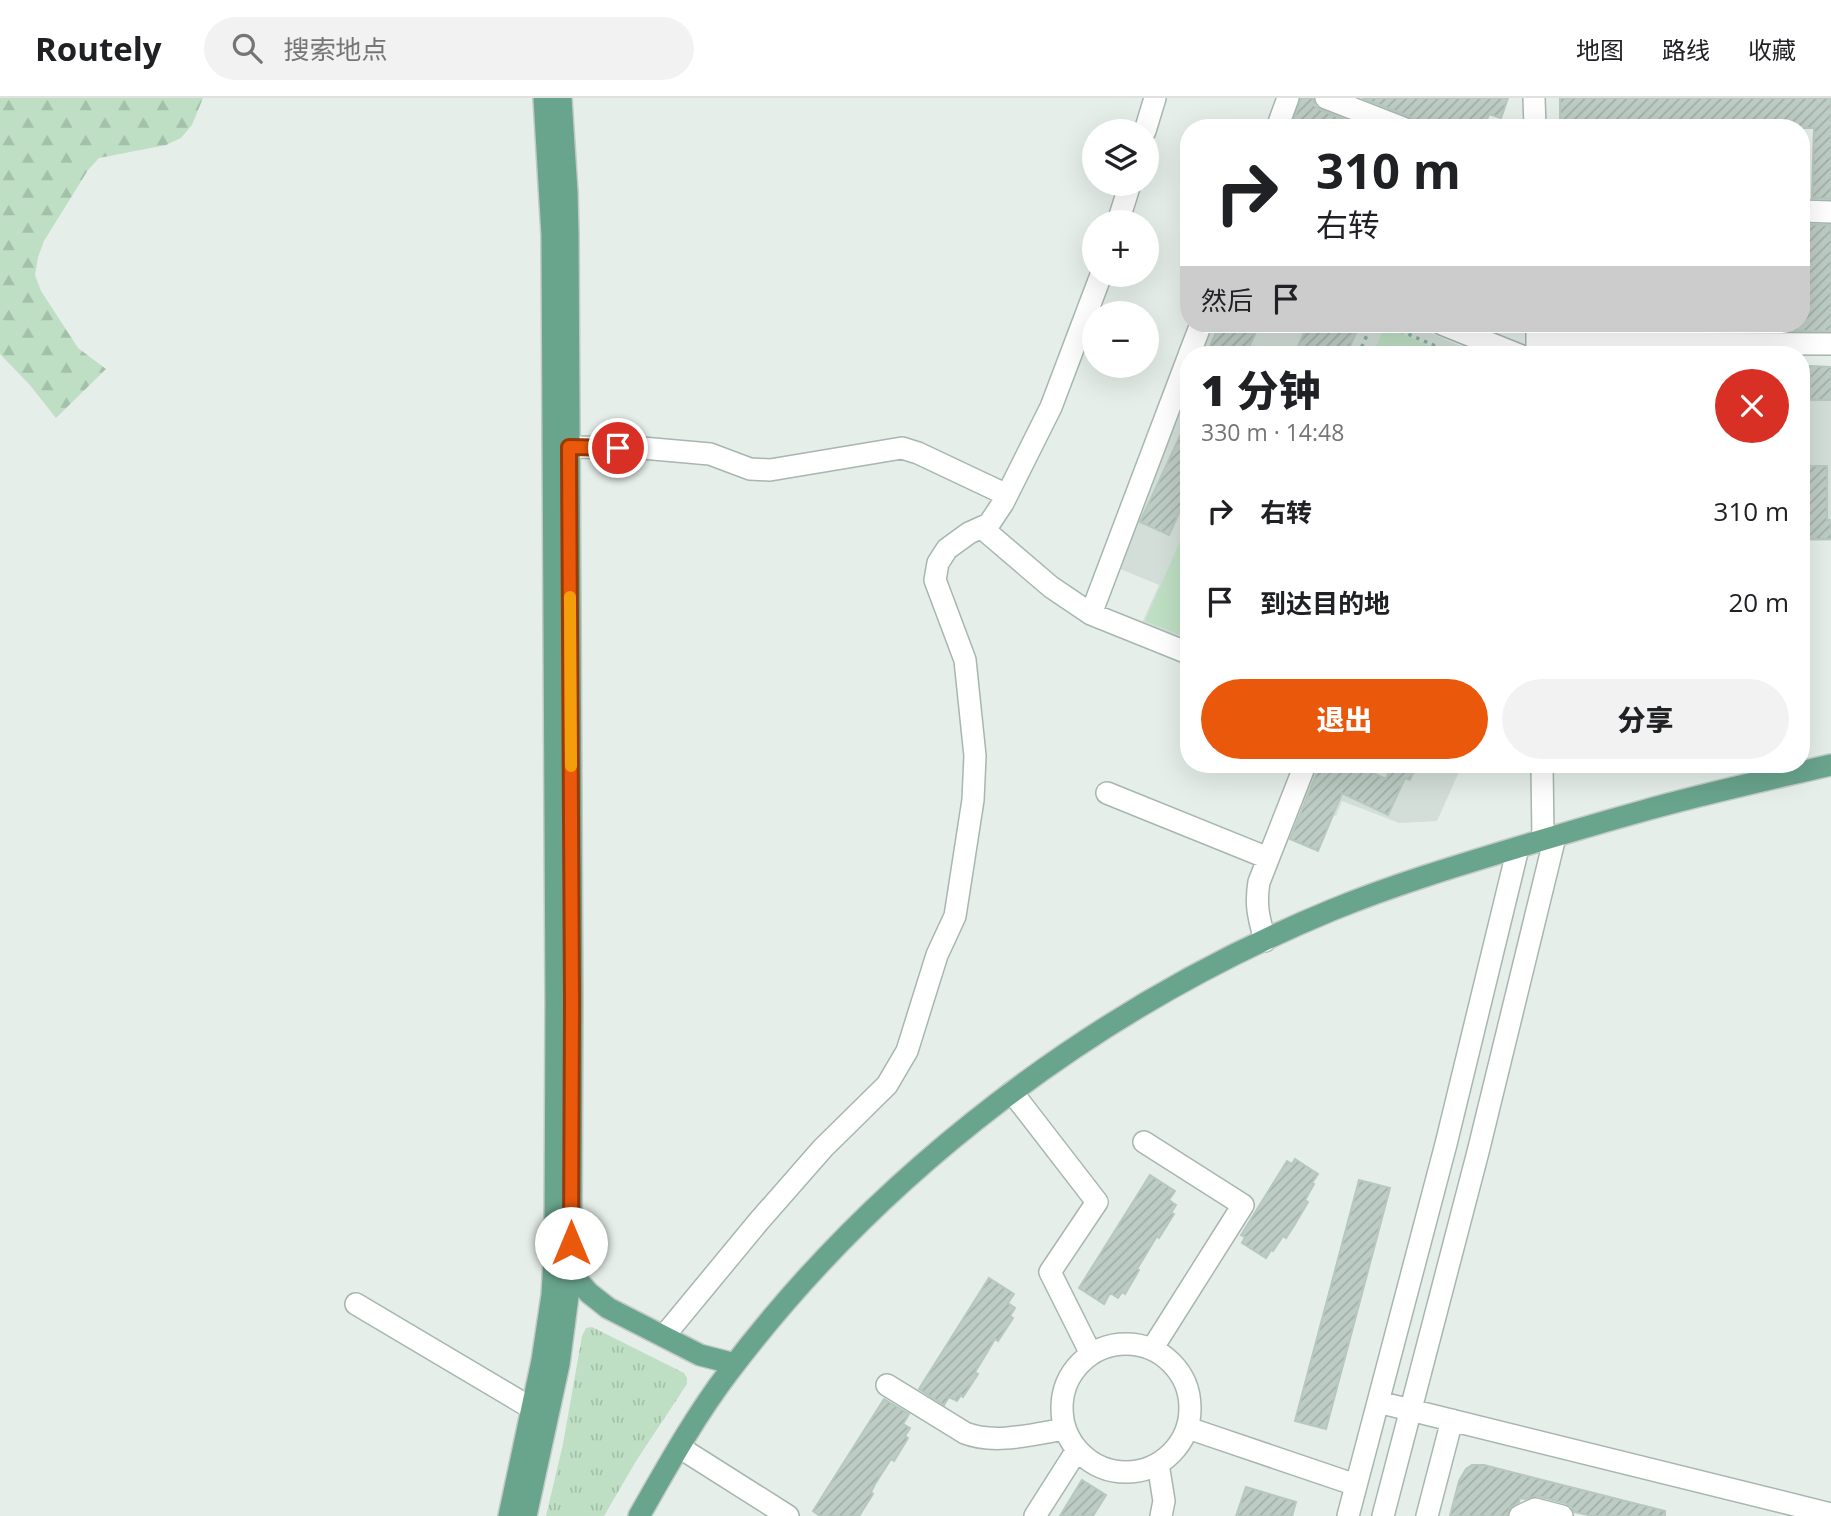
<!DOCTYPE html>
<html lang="zh">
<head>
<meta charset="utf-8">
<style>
  body { margin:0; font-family:"Open Sans","Noto Sans SC",sans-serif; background:#f2f2f2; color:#202124; height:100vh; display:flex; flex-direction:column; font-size:26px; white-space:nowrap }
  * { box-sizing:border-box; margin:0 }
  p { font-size:23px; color:#757577 }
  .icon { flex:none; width:38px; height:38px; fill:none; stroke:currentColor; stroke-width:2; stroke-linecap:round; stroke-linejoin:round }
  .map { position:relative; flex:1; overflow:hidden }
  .panel { position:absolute; left:1180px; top:248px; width:630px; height:427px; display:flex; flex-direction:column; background:#fff; border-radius:28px; box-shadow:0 7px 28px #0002 }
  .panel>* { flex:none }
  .hud { position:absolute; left:1180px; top:21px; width:630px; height:214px; border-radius:28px; box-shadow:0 7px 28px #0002; background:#fff; color:#202124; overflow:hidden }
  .buttons { position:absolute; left:1082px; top:21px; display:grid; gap:14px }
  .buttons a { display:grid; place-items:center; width:77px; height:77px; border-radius:50%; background:#fff; box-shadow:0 7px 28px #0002; font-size:35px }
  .pin { position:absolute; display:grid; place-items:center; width:60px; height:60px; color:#fff; margin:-30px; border:4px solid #fff; border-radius:50%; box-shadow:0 2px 7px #0007 }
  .me { position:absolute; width:77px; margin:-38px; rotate:0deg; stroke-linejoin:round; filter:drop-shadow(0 0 5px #0008) }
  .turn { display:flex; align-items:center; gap:24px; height:147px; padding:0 21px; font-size:32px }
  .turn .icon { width:91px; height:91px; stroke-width:2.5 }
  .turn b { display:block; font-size:49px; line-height:60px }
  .then { display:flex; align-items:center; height:66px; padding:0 21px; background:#0003; gap:14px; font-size:26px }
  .round { display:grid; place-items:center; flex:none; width:74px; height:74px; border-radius:37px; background:#f2f2f2 }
  .summary { display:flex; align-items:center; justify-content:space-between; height:119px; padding:0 21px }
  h1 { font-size:42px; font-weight:800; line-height:52px }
  .button { display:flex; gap:14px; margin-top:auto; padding:14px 21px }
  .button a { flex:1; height:80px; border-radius:42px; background:#ea580c; color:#fff; font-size:28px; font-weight:800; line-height:80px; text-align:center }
  .button a+a { background:#f2f2f2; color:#202124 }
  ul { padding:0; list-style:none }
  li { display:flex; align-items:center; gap:21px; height:91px; padding:0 21px }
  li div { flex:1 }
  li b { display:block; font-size:26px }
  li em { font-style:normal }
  header { display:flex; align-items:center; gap:42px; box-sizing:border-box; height:98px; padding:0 35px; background:#fff; border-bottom:2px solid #e0e0e0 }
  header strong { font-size:33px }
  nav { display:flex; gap:38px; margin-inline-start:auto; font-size:24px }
  .search { width:490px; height:63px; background:#f2f2f2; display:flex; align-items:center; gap:18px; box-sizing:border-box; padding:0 24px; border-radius:38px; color:#757577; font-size:26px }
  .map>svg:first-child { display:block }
</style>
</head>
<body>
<header>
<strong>Routely</strong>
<div class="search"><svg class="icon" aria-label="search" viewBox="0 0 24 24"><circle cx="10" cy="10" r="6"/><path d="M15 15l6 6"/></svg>搜索地点</div>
<nav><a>地图</a><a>路线</a><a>收藏</a></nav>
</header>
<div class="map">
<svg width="1831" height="1418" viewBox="0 0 1831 1418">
  <defs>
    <pattern id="grass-tufts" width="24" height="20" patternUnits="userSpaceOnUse" patternTransform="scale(1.75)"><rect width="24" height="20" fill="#bedfc3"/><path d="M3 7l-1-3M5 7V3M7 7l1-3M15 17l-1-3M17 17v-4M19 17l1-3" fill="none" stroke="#a3c1a8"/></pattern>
    <pattern id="forest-firs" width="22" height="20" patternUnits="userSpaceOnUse" patternTransform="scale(1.75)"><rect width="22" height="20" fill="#bedfc3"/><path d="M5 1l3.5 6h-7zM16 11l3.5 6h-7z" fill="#a3c1a8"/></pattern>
    <pattern id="building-hatch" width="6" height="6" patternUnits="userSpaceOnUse" patternTransform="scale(1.75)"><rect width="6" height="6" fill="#bdccc4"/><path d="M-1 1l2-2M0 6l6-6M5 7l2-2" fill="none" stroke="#a2b0a9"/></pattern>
  </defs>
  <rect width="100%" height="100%" fill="#e5eee9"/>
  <!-- built -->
  <path fill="#d3ded8" d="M1213,226H1410L1481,257H1201Z
    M1801,269H1831V443H1801Z
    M1188,290V544L1142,525L1159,487L1118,470Z
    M1316,667H1462L1437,723L1399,725L1342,703L1336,718L1301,704Z"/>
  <!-- grass -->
  <path fill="url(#grass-tufts)" d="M1385,228L1450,257H1372Z
    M592,1229L684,1275L687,1280V1286L636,1363L604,1418H546L563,1346L582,1238L586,1230Z"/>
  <!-- forest -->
  <path fill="url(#forest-firs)" d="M0,0H203L192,27L181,40L166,47L99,60L88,72L44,143L38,159L35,177L41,193L78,250L106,271L56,320L29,286L0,256Z"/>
  <!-- pitch -->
  <path fill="#bedfc3" d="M1188,425V540L1145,523Z"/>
  <!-- building -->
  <path fill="url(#building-hatch)" stroke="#b7c8bf" stroke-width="2" d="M1301,0H1313L1315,8L1321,12L1366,30H1291Z
    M1362,0H1508L1501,20L1489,16L1484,30H1416L1414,22L1408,18Z
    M1560,0H1831V101L1812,100L1814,30H1560Z
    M1801,126L1831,127V233H1789V226H1801Z
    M1220,226H1260L1245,257H1206Z
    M1308,226H1360L1346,257H1294Z
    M1810,268L1831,269V302H1810Z
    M1188,321V395L1169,437L1140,424Z
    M1801,368H1827V422H1831V441H1801Z
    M1320,667H1355L1386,681L1390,672L1377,667H1417L1410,682L1405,680L1388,717L1342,695L1318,753L1290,741Z
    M1295,1061L1318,1076L1312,1085L1314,1086L1305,1102L1308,1104L1295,1126L1286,1140L1283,1138L1273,1153L1271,1152L1266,1160L1242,1145L1245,1139L1241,1137L1287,1063L1292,1066Z
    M1150,1077L1175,1093L1169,1102L1176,1107L1171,1115L1174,1116L1159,1140L1157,1138L1137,1171L1139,1172L1125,1196L1122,1194L1118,1200L1110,1195L1104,1206L1079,1190Z
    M1359,1082L1390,1090L1326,1331L1295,1323Z
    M989,1180L1014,1196L1008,1205L1015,1210L1010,1218L1013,1220L998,1243L995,1241L980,1266L975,1274L978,1276L963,1299L961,1297L957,1303L949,1299L944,1307L919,1291Z
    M884,1301L909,1316L903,1326L910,1330L905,1338L908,1340L894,1363L891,1361L875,1386L871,1394L873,1396L859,1418H820L813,1413Z
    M1472,1367H1484L1665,1413V1418H1592L1574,1414L1571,1408L1565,1405L1537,1398L1525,1401L1520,1400L1519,1404L1510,1410L1507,1418H1450L1459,1383L1466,1371Z
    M1082,1382L1106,1397L1093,1418H1060Z
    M1246,1389L1296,1404L1292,1418H1236Z"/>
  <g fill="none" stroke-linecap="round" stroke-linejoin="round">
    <!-- minor casing -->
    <g stroke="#a7b7af" stroke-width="24">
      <path id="minor" d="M1326,0L1403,30
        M1534,0L1535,30
        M1277,30L1288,0
        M1145,33L1155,0
        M1801,113L1831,114
        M1118,124L1130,86
        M1442,226L1519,257
        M1537,226V257
        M1537,245L1831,246
        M1189,257L1201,226
        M569,349L642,350L710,356L750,371L770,372L902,350L918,355L1007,397
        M982,430L1051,489L1091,516L1188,555
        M1091,516L1188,260
        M1542,667L1543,742
        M1107,695L1268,760
        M1265,843C1259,820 1255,808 1259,784L1305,667
        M1012,994L1097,1104L1050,1174L1091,1256
        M1144,1044L1243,1107L1152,1251
        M356,1206L533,1311
        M664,1238L759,1123L823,1050L887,987L907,953L937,857L955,818L973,702L975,658L965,562L935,482L938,465L947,451L969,435L989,426L1003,405L1051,309L1101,177
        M1062 1310a64 64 0 1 1 128 0a64 64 0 1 1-128 0Z
        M887,1287L965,1335C995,1347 1034,1336 1065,1331
        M1378,1304L1831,1416
        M1188,1330L1356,1387
        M679,1349L788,1418
        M1158,1366L1164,1403L1161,1418
        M1035,1418L1077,1352
        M1348,1418L1446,1046L1518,750
        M1383,1418L1478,1054L1555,739
        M1427,1418L1452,1322
        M1520,1418L1535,1411L1562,1418"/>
    </g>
    <!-- major casing -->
    <g stroke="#c1cac6" stroke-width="24">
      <path id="major" d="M570,1174L589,1195L608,1210L700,1257L735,1266
        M509,1418L542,1263L552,1197L555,1145L556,905L552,137L544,0
        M526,1418L559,1266L568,1198L571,1145L572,905L568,137L567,94L561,0
        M639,1418C667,1369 694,1320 728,1275C881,1072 1097,909 1332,812C1393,787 1456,768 1519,749C1559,737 1599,725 1639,714C1702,696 1767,682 1831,667"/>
    </g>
    <!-- path -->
    <path stroke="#85b29e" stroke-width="3.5" stroke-dasharray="3.5 5" stroke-linecap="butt" d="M1385,226L1456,257
      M1358,257L1372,226"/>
    <!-- minor -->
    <use href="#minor" stroke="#fff" stroke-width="21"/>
    <!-- major -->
    <use href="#major" stroke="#69a48d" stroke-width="21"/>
  </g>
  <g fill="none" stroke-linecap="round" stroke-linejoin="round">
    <!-- route casing -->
    <g stroke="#983908" stroke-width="18">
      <path id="route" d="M571,1145L572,905L569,349L618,350"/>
    </g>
    <!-- route -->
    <use href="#route" stroke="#ea580c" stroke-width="12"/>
    <!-- slow -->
    <path stroke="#f59e0b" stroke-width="12" d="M570,499L571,668"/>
  </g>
</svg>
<div class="buttons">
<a><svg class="icon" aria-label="layers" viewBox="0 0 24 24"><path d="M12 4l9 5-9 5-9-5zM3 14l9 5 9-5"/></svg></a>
<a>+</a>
<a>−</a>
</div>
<div class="pin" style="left:618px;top:350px;background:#d93025"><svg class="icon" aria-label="arrive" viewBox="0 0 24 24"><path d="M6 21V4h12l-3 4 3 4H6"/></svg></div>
<svg class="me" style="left:571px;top:1145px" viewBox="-20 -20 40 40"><circle r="19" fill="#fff"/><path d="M0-13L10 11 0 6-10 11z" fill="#ea580c"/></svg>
<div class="hud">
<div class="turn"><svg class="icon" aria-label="right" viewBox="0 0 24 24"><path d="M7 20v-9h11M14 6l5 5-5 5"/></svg><div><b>310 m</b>右转</div></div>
<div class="then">然后<svg class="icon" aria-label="arrive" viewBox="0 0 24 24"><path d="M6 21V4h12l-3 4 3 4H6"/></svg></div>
</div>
<section class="panel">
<div class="summary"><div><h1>1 分钟</h1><p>330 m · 14:48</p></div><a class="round" style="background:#d93025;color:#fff"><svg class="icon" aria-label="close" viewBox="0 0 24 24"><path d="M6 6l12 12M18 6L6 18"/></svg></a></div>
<ul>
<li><svg class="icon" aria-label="right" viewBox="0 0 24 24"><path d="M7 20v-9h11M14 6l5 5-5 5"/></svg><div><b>右转</b></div><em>310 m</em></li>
<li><svg class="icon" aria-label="arrive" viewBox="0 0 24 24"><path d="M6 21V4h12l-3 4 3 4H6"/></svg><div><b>到达目的地</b></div><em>20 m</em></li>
</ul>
<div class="button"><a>退出</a><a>分享</a></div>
</section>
</div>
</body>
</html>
